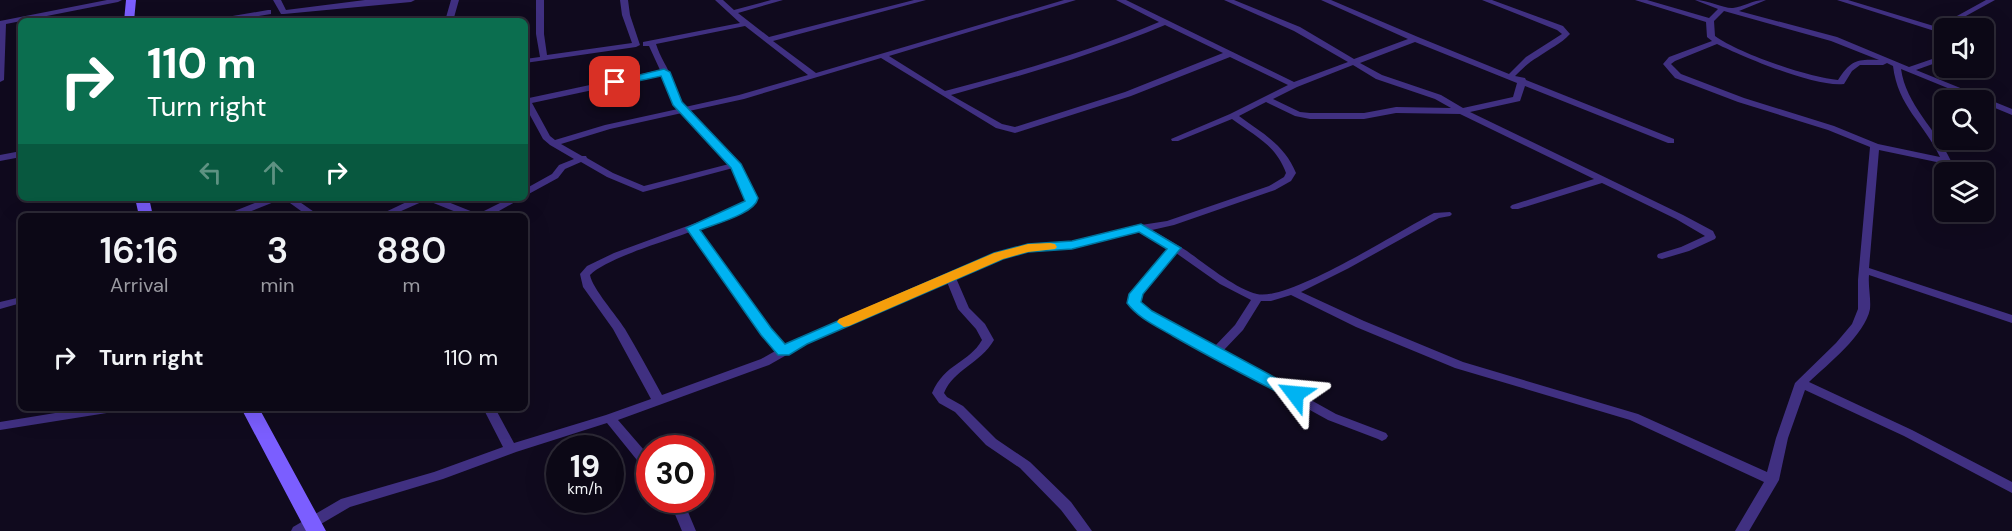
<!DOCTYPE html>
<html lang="en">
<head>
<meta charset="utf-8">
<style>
  body { margin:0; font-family:"DM Sans",sans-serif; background:#15111f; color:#f1f3f6; height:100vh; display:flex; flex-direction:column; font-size:22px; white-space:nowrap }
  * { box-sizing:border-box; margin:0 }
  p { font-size:20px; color:#9a9aa1 }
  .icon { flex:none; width:33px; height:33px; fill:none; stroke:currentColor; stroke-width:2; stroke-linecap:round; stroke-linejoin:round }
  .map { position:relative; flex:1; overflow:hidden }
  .drawer { position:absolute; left:18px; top:213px; width:510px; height:198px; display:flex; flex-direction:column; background:#0c0816; border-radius:9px; box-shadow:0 6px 24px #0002,0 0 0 2px #2c2935 }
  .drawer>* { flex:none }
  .banner { position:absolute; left:18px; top:18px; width:510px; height:183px; border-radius:9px; box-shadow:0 6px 24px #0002,0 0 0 2px #2c2935; background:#0b6e4f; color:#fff; overflow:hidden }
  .buttons { position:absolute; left:1934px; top:18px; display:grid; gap:12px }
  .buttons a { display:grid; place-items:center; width:60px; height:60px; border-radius:9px; background:#0c0816; box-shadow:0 6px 24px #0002,0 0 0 2px #2c2935; font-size:30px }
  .speed { position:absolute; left:546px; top:435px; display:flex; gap:12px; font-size:30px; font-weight:700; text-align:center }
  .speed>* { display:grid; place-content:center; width:78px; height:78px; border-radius:50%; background:#0c0816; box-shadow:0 6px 24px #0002,0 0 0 2px #2c2935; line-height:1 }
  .speed small { font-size:15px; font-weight:400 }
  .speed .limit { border:9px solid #d22; background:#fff; color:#111 }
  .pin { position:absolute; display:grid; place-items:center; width:51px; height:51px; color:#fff; margin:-26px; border-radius:12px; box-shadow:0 3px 9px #0006 }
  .me { position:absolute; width:66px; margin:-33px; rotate:299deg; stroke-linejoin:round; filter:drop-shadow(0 0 4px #0008) }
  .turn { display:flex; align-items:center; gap:21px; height:126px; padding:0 30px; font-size:27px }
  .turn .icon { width:78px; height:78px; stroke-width:2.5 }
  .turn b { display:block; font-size:42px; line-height:51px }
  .lanes { display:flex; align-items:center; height:57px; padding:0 30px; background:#0003; justify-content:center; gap:30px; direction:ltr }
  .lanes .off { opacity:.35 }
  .eta { display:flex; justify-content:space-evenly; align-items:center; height:102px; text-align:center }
  .eta b { font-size:36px; font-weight:600; line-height:42px }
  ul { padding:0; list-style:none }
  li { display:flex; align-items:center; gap:18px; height:84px; padding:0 30px }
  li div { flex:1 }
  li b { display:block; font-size:22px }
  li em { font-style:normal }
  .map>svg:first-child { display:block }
</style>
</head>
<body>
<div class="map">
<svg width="2012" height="531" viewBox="0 0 2012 531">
  <rect width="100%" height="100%" fill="#100a1e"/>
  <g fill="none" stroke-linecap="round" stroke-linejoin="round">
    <!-- minor -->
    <path fill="#403081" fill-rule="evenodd" d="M107,0H122L118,2L6,24L4,80L0,82V21Z
      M273,0H281L286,10L365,0H415L411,2L284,14H281Z
      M451,0H459L453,21H445Z
      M536,0H544V34L547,55L632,43L622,15L620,0H628L630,15L640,45L636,47L525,63V59L540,57L536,34Z
      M715,0H723L734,10L771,0H783L738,13L769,37L914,0H926L773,41L816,73L1064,0H1076L889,56L945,91C1018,72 1090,51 1159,22L1116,0H1126L1294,82L1348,62L1294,31L1224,0H1234L1300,27L1354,59L1408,39L1321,0H1331L1418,37L1509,74L1526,57L1562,34L1557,30L1482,0H1492L1563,26L1570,34C1561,44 1549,49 1538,57C1529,62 1522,69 1515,76L1525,78L1526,80L1674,139V143H1668L1525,86L1520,101L1470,112L1683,215L1713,231L1716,237L1715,239L1689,251L1662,259L1658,258L1657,256L1658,254L1681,247L1705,236L1676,219L1602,183L1518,209H1512L1510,207L1512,205L1594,179L1460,114L1396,113L1364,119H1310L1295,116L1266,102L1239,116C1262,133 1285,145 1296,173L1291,181L1275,190L1174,225L1152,230C1164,237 1176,244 1187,251C1205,264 1236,289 1257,294C1288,302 1401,230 1434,213L1450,212L1452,214L1450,216L1439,218L1349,268L1301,292L1364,321L1463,362L1638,414L1767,472L1776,438L1795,383L1836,343L1852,324L1858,309V280L1870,147L1828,130L1738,102L1675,78L1663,64L1669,57L1712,41L1707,37L1706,22L1635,0H1647L1709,18L1718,9L1695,0C1708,0 1725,9 1733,8C1744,7 1751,0 1766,0L1739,11L1837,37L1909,67L1944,55V60L1916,70L2012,109V115L1983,103V100H1977L1901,69C1906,105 1936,129 1951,161L1946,164L1879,150L1869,268L2012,315V323L1869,275C1868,286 1871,298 1870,309C1865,335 1828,364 1809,382L1912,430L2012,482V493L1904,436L1805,390L1788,438L1779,480L1749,531H1735L1764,482L1630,420L1455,368L1356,327L1291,295L1271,301H1261L1243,330L1223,351L1336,414L1386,433L1388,436L1386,439L1382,441L1378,439L1328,420L1142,317L1129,303L1131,294L1169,249L1141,232L1072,248L1028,251L1003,258L956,278L969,308L985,324L994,340C980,364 954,369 944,393L947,397L963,406L996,439L1030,462L1071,502L1092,531H1077L1061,510L1020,468L986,445L955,412L939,403L932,393C945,363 969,363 982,340L976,329L958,309L947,282L806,344L769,365L618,420L650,457V472L645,470L607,423L516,452L443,479L350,507L309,531H291L293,527L341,499L434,472L503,447L483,408H495L514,443L606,415L651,399L613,329L583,287L580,274L587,266L614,253L739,207L746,202L747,198L733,168L643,192L607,177L581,162L565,169L558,178L525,196V189L552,174L559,165L574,159L550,145L543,139L525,106V96L529,98L660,70L649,46H643V42L740,23ZM1724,11L1831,41L1879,60C1857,59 1851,60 1838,80C1810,78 1738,53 1715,36L1714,21ZM1165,25L1223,53L1125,92L1015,127L1002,124L951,95C1024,75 1096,54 1165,25ZM745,26L808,75L739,95L685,107C678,99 677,89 673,80C668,68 660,57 656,44ZM1415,42L1517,83L1513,97L1463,108L1441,95L1382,75L1360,63ZM1717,44C1743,57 1817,88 1844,84L1852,71L1860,65H1883L1887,63L1893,66C1898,107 1924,123 1940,157L1878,144L1834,126L1744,98L1681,74L1671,64L1675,61ZM1230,57L1288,85L1230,114L1171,139L1172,141H1178L1232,119C1255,136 1276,145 1286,173L1284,177L1269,186L1167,221L1141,225L1136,228L1072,242L1027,245L995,254L798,338L785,345L770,329L698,229C712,224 754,213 757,198L740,165L689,111L744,99L881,58L996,128L1015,133L1131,96ZM1353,65L1376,79L1435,99L1451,108L1396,107L1364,113H1310L1300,112L1273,99L1297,87ZM663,75L673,103L678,109L605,125L555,140L550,136L532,103ZM682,113L729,164L644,186L613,173L587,158L586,156H582L561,144L610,129ZM690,232L762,335L777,350L761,359L662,395C650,373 638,351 625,329C617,316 592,288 590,275C607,258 666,241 690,232ZM1176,253L1220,284L1251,300L1235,325L1214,347L1150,313L1140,302L1141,295Z
      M1837,0H1848L1937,27L1986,0H1995L1944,28V34Z
      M268,10H271V14L228,21H211L215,19Z
      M21,151V157L0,161V155Z
      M267,198H281L279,200L239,216H225L227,214Z
      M283,198H294L320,216H308Z
      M415,198H438L478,214L510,198H522L490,216H466L426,200L390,216H377Z
      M21,297V303L0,309V302Z
      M86,408H119L117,411L113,412L0,430V422Z
      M669,500H683L696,531H682Z"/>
    <!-- secondary -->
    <path fill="#7b5eff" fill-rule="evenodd" d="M126,0H136L134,21H124Z
      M135,198H149L153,216H139Z
      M241,408H259L326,531H306Z"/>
  </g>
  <!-- route -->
  <path fill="#00b3f2" stroke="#00749d" stroke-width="1.5" d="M664,69L670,72L682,102L741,164L758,198C755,214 714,224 700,230L771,328L785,344L994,253L1028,244L1072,241L1141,224L1181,248L1143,294L1141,302L1152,311L1300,391L1303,394L1300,398H1289C1250,378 1211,358 1173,336C1156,326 1138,318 1127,303L1129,294L1167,249L1139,232L1072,249L1028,252L1003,259L807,344L789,355H778L761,335L686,228L745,201L731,168L673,105L661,76L615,86L610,82Z"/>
  <!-- slow -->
  <path fill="#f59e0b" d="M1050,243L1055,244L1057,247L1055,249L1028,252L1003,259L849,326L844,327L837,322L839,319L994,253L1028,244Z"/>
</svg>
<div class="buttons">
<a><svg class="icon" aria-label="sound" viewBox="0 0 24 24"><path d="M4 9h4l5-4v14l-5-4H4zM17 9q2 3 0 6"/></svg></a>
<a><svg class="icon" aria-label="search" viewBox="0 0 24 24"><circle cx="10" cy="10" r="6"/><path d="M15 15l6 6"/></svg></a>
<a><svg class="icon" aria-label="layers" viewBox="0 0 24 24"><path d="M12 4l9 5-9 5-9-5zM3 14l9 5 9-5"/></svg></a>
</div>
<div class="speed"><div>19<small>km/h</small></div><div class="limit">30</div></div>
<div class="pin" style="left:615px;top:82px;background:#d93025"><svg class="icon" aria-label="arrive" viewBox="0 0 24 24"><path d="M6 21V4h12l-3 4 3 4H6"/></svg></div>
<svg class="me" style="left:1295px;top:394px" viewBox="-20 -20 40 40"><path d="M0-17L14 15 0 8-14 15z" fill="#00b3f2" stroke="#fff" stroke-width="4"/></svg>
<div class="banner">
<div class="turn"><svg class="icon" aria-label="right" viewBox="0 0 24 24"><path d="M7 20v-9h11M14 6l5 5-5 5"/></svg><div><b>110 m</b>Turn right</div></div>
<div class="lanes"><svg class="icon off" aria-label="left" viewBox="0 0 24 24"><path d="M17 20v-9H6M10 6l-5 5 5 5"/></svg><svg class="icon off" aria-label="ahead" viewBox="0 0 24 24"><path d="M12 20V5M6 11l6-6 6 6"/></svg><svg class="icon" aria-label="right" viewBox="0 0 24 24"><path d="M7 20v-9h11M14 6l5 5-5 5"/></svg></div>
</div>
<section class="drawer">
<div class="eta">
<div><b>16:16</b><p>Arrival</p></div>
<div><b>3</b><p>min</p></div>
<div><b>880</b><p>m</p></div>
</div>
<ul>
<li><svg class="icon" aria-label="right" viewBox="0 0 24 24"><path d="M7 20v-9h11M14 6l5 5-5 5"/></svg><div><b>Turn right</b></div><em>110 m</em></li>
</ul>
</section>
</div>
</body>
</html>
